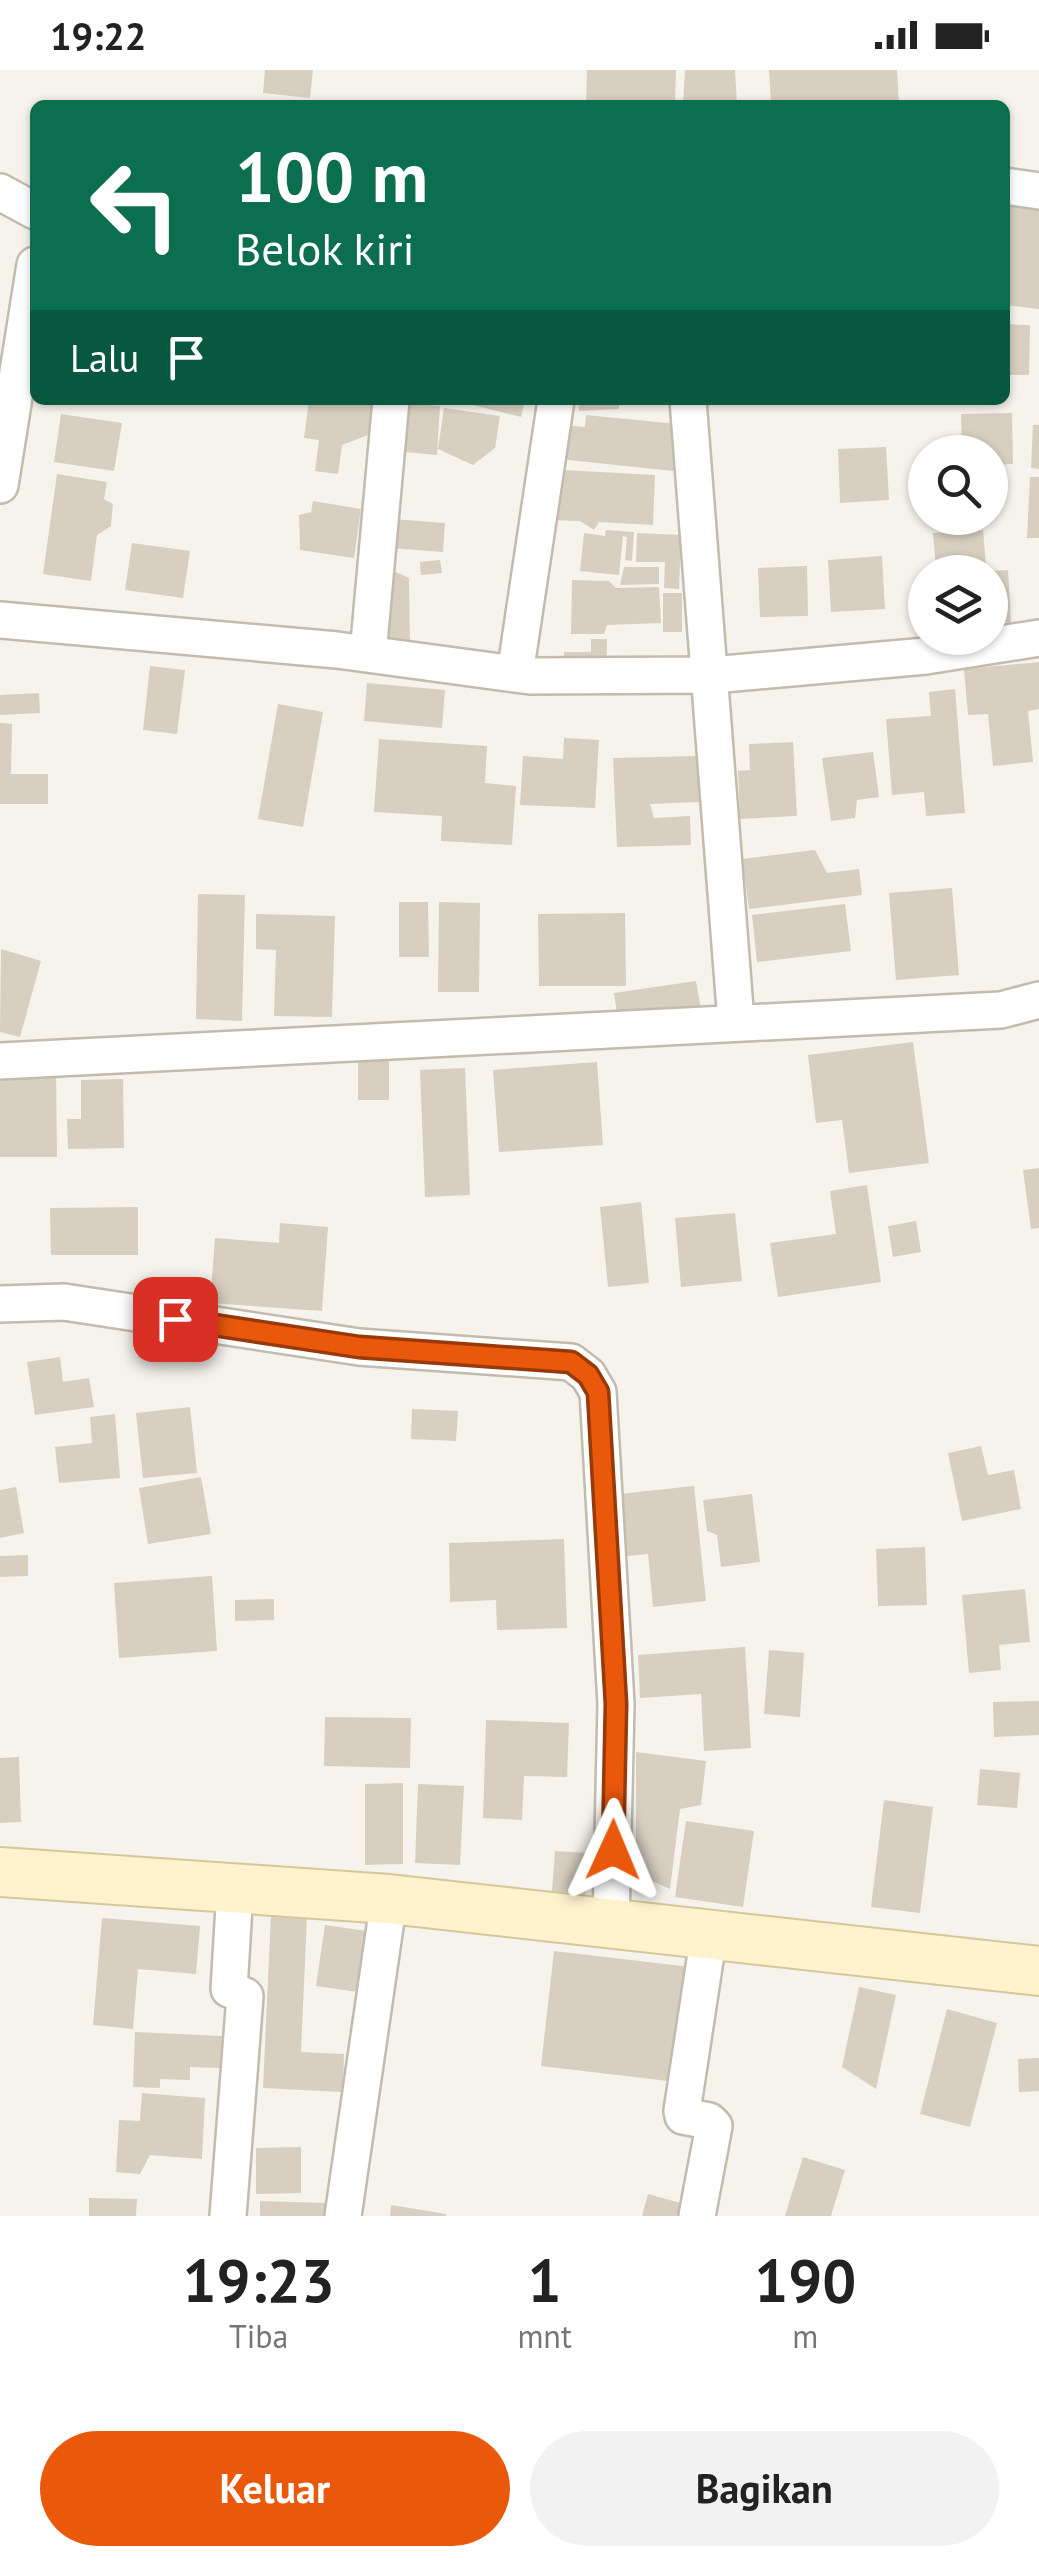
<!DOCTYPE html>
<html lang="id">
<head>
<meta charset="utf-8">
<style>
  body { margin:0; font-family:"PT Sans",sans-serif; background:#f2f2f2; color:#222; height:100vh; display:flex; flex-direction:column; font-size:38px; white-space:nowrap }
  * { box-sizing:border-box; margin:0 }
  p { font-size:32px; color:#767676 }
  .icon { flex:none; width:55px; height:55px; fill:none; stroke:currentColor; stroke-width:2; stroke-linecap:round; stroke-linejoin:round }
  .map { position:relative; height:2146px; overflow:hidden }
  .panel { display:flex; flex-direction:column; background:#fff; flex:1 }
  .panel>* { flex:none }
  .top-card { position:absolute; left:30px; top:30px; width:980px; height:305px; border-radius:15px; box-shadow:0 2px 8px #0004; background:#0b6e4f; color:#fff; overflow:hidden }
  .buttons { position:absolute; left:908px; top:365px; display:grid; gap:20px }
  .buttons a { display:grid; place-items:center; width:100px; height:100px; border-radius:50%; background:#fff; box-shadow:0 2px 8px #0004; font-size:50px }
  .pin { position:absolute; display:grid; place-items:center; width:85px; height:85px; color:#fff; margin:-42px; border-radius:20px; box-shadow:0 5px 15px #0006 }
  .me { position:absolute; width:110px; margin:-55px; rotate:1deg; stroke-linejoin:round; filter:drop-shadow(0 0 8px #0008) }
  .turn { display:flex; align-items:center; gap:35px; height:210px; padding:0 40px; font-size:45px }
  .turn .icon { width:130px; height:130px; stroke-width:2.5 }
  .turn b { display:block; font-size:70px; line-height:85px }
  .then { display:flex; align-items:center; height:95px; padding:0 40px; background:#0003; gap:20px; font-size:38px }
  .eta { display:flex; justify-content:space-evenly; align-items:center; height:170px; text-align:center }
  .eta b { font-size:60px; font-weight:600; line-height:70px }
  .action { display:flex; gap:20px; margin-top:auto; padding:20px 40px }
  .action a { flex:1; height:115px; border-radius:60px; background:#ea580c; color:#fff; font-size:40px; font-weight:600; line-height:115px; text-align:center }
  .action a+a { background:#f2f2f2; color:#222 }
  .status { display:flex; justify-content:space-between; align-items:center; height:70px; padding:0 50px; background:#fff; direction:ltr }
  .status svg { height:28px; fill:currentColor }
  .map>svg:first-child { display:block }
</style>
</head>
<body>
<div class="status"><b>19:22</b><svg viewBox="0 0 49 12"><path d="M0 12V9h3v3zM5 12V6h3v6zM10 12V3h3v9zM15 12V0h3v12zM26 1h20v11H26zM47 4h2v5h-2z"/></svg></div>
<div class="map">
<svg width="1039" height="2146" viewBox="0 0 1039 2146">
  <rect width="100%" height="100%" fill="#f6f3ec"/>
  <!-- building -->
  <path fill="#d8cfc1" d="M265,0H313L310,28L263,23Z
    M587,0H676L675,35H586Z
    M685,0H735L737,35H683Z
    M769,0H897L899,35H771Z
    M1005,132L1039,135V239L1005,235Z
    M1005,254L1030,255L1029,305H1005Z
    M309,330H381L376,362L342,375L338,404L315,401L319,370L304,368Z
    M453,330H525L521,347Z
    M578,330H619V339L579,341Z
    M397,333L440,336L437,385L394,381Z
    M444,338L500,346L495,378L473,395L438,379Z
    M1012,343L1013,394L990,395V382H962L961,344Z
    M61,344L122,353L114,401L54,392Z
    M586,345L678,354L673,401L559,389L562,355L585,357Z
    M1033,355H1039V399L1031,398Z
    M886,377L889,430L840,433L838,379Z
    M563,400L655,405L653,455L599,452L594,460L580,451L548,450L549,431L561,432Z
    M57,404L107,412L104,429L113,434L111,456L97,465L91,511L43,504Z
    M1030,407H1039V468H1027Z
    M313,431L361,439L354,488L300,480L299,445L311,442Z
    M392,449L445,453L443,482L390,478Z
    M606,460L634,462L632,491L625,490L627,467L623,466L619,505L580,501L584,463L605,466Z
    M983,460L986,495L936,498L933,463Z
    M637,463L681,465L679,519L664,518L665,492H636Z
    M132,473L190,481L183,528L125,520Z
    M882,486L885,539L831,542L828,490Z
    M440,490L442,503L421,505L420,492Z
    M807,496L808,546L760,547L758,498Z
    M624,497H659V514L620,515Z
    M392,500L409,508L410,581L369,582Z
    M1008,500L1011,552L990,553V501Z
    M572,510L609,511L616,518L659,517L661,553L607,555L604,564H571Z
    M663,523H682V562H663Z
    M591,569H607L606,623L564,622V582H591Z
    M1039,592V639L1028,641L1033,692L993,696L988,644L968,645L964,599Z
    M150,596L185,600L177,664L143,660Z
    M367,613L445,620L442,658L364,651Z
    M955,619L965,743L926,746L924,722L892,725L886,649L931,646L929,622Z
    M39,623L40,643L0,645V625Z
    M278,634L323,642L303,757L258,749Z
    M0,653L12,654L11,704H48V734H0Z
    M564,668L599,670L595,738L520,735L523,686L563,689Z
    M379,669L487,676L485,713L516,716L512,775L441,771L442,746L374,742Z
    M793,672L797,746L740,749L738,701L750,700L749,674Z
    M873,682L879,727L857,730L855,748L831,751L822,688Z
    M697,686L699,732L650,734L654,748L690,746L691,775L617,777L613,688Z
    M815,780L827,803L859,799L862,825L749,839L742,789Z
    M952,818L959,905L896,910L889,823Z
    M198,824L245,825L242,951L196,949Z
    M399,832H428L429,887H399Z
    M439,832L480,833L479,922H438Z
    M845,834L851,881L757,892L752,845Z
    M625,843L626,916H539L538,844Z
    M256,844L335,846L332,947L274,946L276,880L256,879Z
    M1,879L41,891L20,967L0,962Z
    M696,911L701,939L618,951L614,923Z
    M913,972L929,1093L849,1103L842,1050L816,1053L808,985Z
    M358,980H389V1030H358Z
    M597,992L603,1075L499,1082L493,1000Z
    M56,996L57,1087H0V997Z
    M465,998L470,1125L425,1127L420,1000Z
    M123,1009L124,1078L68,1079L67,1049H81V1010Z
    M1039,1098V1158L1031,1159L1023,1100Z
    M867,1115L881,1212L778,1227L770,1173L836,1164L830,1121Z
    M641,1132L649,1213L608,1217L600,1137Z
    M138,1137V1185H51L50,1138Z
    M735,1143L742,1211L681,1217L675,1148Z
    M916,1151L921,1182L893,1187L888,1156Z
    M280,1153L328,1157L322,1241L210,1233L215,1168L279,1173Z
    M60,1287L63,1312L89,1308L94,1337L35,1345L27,1292Z
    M190,1337L197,1403L143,1408L136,1343Z
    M412,1339L458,1341L456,1371L411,1369Z
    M115,1344L120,1408L59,1413L55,1377L92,1373L90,1347Z
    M981,1376L988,1405L1014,1400L1021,1439L962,1451L948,1383Z
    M201,1407L211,1464L148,1474L139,1418Z
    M694,1416L706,1531L653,1537L648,1484L617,1487L610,1425Z
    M16,1417L24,1463L0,1468V1420Z
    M752,1424L760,1492L721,1497L717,1465L707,1461L703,1430Z
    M564,1469L567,1558L497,1560L496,1530L450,1532L449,1473Z
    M925,1477L927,1535L878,1536L876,1479Z
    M28,1485V1506L0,1507V1486Z
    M212,1506L217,1581L119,1588L114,1513Z
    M1025,1519L1030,1572L999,1575L1001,1600L969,1603L962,1525Z
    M274,1529V1550L235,1551V1530Z
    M745,1577L751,1678L704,1681L701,1624L640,1628L638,1585Z
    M769,1580L804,1583L800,1647L764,1644Z
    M1039,1631V1665L994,1667L993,1632Z
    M325,1647L411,1648L410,1698L324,1696Z
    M486,1650L569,1653L567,1707L524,1706L522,1750L483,1748Z
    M636,1682L706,1691L701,1735L680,1739L670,1819L636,1804Z
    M19,1687L21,1752L0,1753V1688Z
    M980,1699L1020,1703L1017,1738L977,1735Z
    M403,1713V1794L365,1795V1714Z
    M418,1714L464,1716L460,1795L415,1793Z
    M884,1730L933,1737L920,1843L871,1837Z
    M686,1751L754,1761L743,1837L675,1827Z
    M555,1781L588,1783L585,1824L552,1821Z
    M271,1844L307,1845L301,1982L344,1984L343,2022L263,2018Z
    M102,1848L200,1856L196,1904L138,1899L133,1959L93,1955Z
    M325,1855L381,1863L371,1924L316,1916Z
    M554,1881L699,1898L685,2013L541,1996Z
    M859,1917L896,1925L876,2019L842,1997Z
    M947,1939L997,1953L970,2057L920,2044Z
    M135,1962L222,1966L220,1998L190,1997V2010L160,2009V2018L133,2017Z
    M1039,1988V2021L1019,2022L1018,1989Z
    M142,2023L205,2028L202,2089L150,2085L140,2104L116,2102L119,2050L140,2051Z
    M301,2077V2123L256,2124V2078Z
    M803,2087L845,2100L831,2146H785Z
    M648,2124L684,2134L681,2146H642Z
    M89,2128L137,2129L136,2146H89Z
    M260,2131L326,2133V2146H260Z
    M391,2135L446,2144V2146H390Z"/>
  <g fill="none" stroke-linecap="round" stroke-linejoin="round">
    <!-- street casing -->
    <g stroke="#c2bbae" stroke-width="40">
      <path id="street" d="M1005,116L1039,121
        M0,122L35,141
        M688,330L736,952
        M0,415L35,195
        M0,550L337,580L530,606L712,605L926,586L1039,568
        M368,584L391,330
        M515,604L556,330
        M0,991L1001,940L1039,930
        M0,1234L64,1232L359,1277L571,1292L588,1305L598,1322L616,1634L611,1853
        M228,2146L245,1926L229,1919L235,1820
        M343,2146L389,1829
        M697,2146L714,2056L709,2051L683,2046L682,2041L709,1864"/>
    </g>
    <!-- secondary casing -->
    <g stroke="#d6c79b" stroke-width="52">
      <path id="secondary" d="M0,1802L389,1829L1039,1901"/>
    </g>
    <!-- street -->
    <use href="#street" stroke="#fff" stroke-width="35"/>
    <!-- secondary -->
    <use href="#secondary" stroke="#fff3cd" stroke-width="48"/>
  </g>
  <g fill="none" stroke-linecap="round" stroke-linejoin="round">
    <!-- route casing -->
    <g stroke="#983908" stroke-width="25">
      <path id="route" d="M175,1249L359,1277L571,1292L588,1305L598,1322L616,1634L613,1780"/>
    </g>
    <!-- route -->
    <use href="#route" stroke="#ea580c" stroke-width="18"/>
  </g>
</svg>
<div class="buttons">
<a><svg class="icon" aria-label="search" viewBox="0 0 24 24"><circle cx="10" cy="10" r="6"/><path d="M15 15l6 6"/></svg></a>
<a><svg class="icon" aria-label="layers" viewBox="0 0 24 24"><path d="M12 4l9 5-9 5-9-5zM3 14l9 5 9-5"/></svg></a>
</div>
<div class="pin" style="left:175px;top:1249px;background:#d93025"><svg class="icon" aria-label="arrive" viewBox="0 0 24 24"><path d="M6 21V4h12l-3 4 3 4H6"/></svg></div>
<svg class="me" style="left:613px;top:1780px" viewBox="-20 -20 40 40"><path d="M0-17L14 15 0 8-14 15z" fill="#ea580c" stroke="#fff" stroke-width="4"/></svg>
<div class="top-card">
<div class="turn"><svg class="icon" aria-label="left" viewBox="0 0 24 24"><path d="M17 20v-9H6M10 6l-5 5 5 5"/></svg><div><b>100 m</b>Belok kiri</div></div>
<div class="then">Lalu<svg class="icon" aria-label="arrive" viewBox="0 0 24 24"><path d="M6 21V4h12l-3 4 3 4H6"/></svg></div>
</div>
</div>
<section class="panel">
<div class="eta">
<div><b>19:23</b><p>Tiba</p></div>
<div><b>1</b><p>mnt</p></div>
<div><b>190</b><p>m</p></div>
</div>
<div class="action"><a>Keluar</a><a>Bagikan</a></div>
</section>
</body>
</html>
